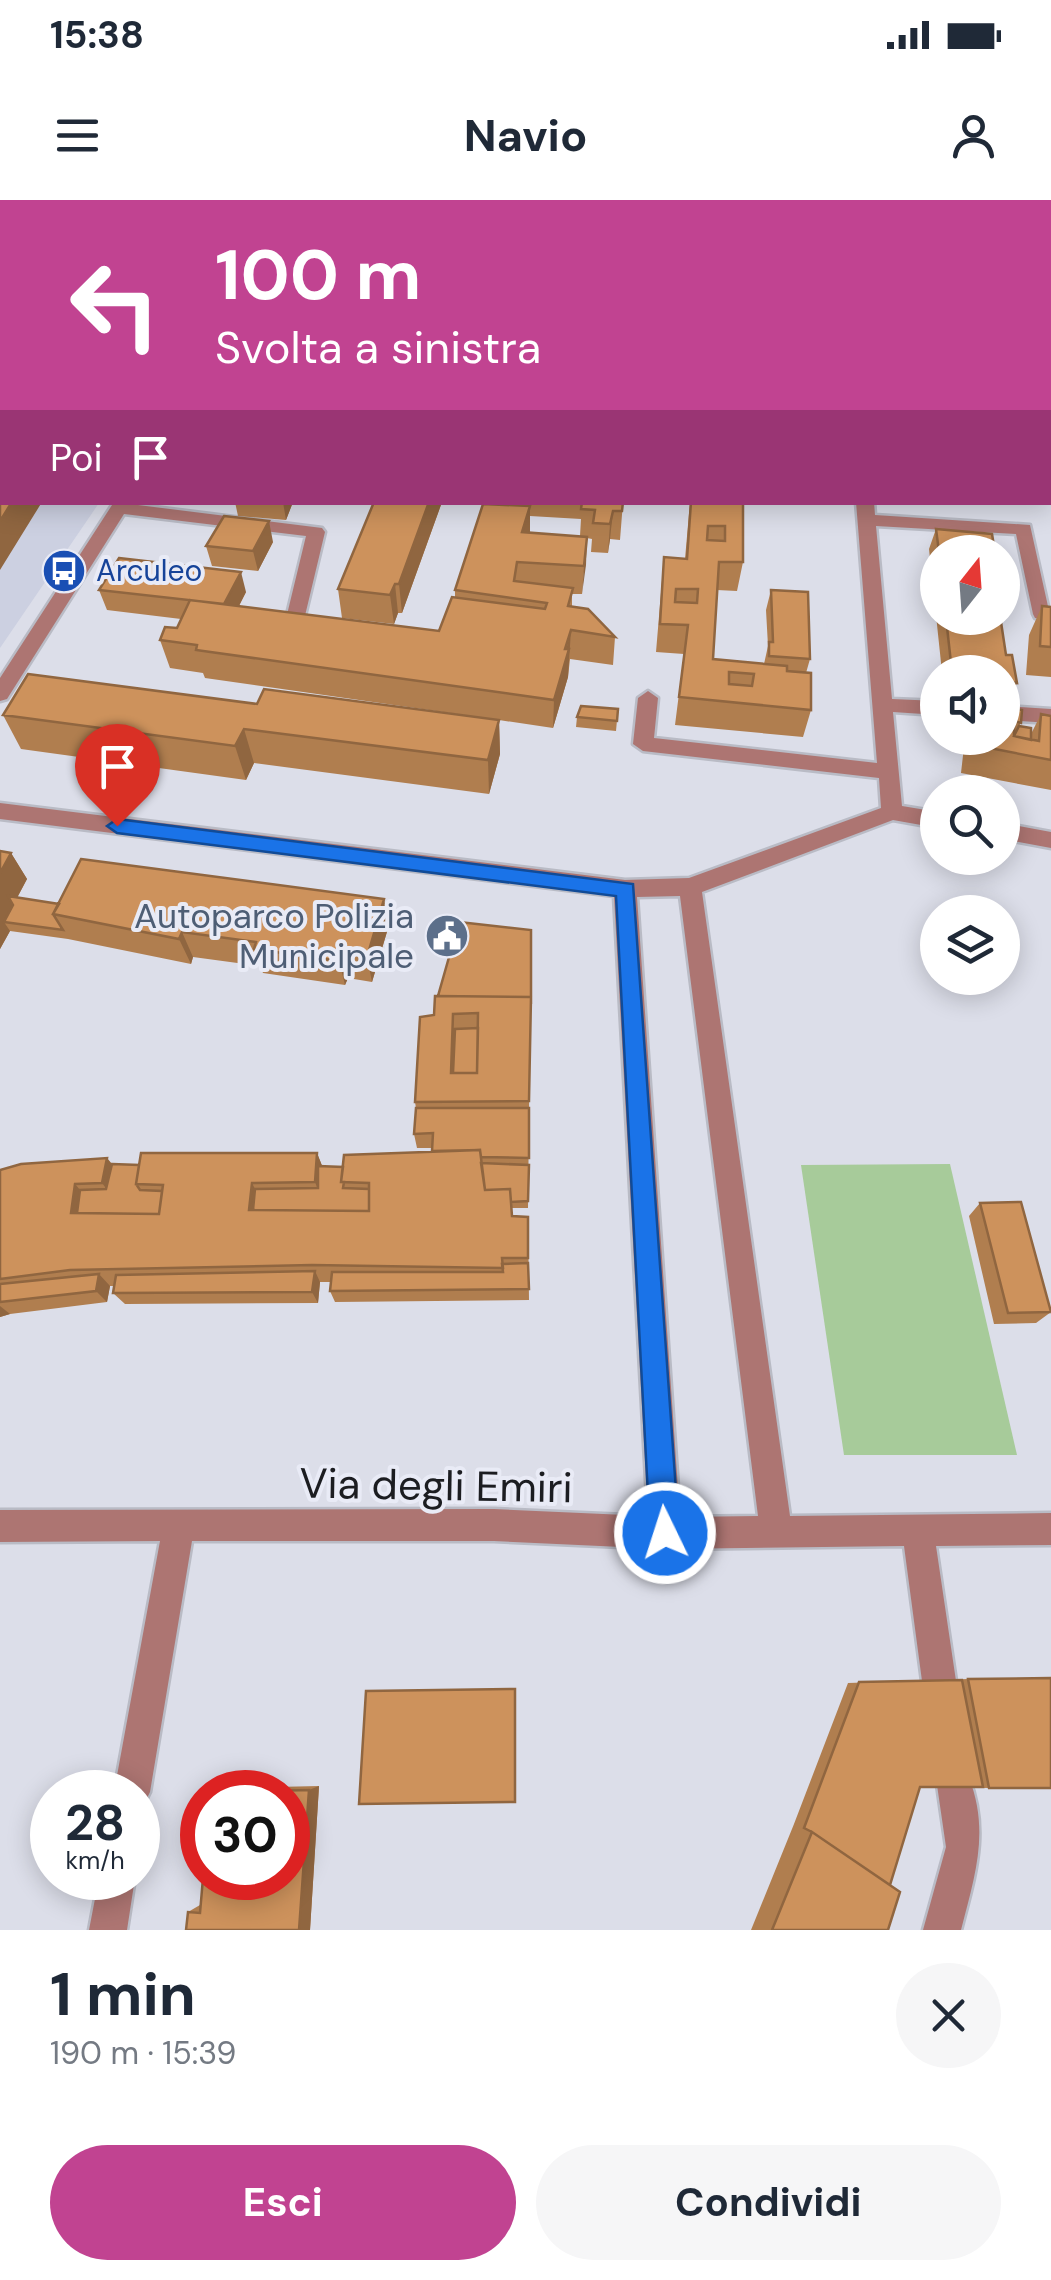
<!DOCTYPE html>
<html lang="it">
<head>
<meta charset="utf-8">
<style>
  body { margin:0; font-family:"DM Sans",sans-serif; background:#f6f6f7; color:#1f2937; height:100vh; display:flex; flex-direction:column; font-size:38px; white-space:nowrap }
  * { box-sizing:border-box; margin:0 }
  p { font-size:32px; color:#747a83 }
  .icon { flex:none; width:55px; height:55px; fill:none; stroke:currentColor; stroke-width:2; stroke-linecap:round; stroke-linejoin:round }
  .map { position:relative; height:1730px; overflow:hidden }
  .details { display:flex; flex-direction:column; background:#fff; flex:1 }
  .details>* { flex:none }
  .hud { position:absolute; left:0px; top:0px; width:1052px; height:305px; box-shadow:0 5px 25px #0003; background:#c14391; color:#fff; overflow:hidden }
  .needle { width:65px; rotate:17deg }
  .tools { position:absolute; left:920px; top:335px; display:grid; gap:20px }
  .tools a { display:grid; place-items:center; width:100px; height:100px; border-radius:50%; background:#fff; box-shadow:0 5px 25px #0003; font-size:50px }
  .speed { position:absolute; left:30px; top:1570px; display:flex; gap:20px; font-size:50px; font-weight:700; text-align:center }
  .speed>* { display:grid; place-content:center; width:130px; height:130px; border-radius:50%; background:#fff; box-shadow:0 5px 25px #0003; line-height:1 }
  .speed small { font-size:25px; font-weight:400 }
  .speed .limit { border:15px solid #d22; background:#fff; color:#111 }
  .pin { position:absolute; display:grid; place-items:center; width:85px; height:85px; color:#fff; margin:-102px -42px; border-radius:50% 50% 50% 0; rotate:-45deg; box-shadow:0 0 10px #0007 }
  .pin .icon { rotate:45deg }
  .me { position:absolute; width:110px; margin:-55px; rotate:356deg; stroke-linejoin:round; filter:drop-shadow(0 0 8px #0008) }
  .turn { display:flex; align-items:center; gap:35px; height:210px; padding:0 50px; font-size:45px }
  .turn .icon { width:130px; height:130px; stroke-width:2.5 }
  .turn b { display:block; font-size:70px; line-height:85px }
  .then { display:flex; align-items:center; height:95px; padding:0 50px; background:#0003; gap:20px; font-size:38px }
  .round { display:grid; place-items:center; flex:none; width:105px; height:105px; border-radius:52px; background:#f6f6f7 }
  .headline { display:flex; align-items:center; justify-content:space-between; height:170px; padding:0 50px }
  h1 { font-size:60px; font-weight:700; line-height:75px }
  .action { display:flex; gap:20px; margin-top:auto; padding:20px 50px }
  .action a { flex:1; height:115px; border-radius:60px; background:#c14391; color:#fff; font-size:40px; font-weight:700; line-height:115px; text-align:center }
  .action a+a { background:#f6f6f7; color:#1f2937 }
  .status { display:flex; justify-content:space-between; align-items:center; height:70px; padding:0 50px; background:#fff; direction:ltr }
  .status svg { height:28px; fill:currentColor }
  header { display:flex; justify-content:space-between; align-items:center; height:130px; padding:0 50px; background:#fff; font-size:45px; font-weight:700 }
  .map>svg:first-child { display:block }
</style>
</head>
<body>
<div class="status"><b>15:38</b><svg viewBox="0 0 49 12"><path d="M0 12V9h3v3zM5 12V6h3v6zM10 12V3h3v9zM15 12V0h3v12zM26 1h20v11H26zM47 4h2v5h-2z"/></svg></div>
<header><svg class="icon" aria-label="menu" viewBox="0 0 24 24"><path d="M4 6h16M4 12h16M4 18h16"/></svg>Navio<svg class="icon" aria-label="person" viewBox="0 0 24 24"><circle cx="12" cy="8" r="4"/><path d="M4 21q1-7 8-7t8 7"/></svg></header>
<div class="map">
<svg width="1051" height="1730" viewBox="0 0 1051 1730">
  <rect width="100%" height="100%" fill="#dcdee9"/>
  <!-- built -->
  <path fill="#ccd0e1" d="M0,251L2,302L99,303L0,448Z"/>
  <!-- green -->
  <path fill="#a7cb9a" d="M950,964L1017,1255H844L801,965Z"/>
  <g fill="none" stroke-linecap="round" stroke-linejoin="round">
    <!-- minor casing -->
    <g stroke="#b9bbc5" stroke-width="5">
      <path id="minor" d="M2,17V28L0,29V18Z
        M0,39H2V47H0Z
        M0,234H2V244H0Z
        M114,302L322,328L325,332L303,424L319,428V436L293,433L284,427L306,336L124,314L7,499L0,501V478Z
        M856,302H874L875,315L1030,325L1051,420L1035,418L1033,414L1016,334L876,326L892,499L938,501V515L893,512L902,606L938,612V628L893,620L702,692L790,1316L1051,1313V1345L936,1346L956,1481L951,1493L939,1498L927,1493L922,1481L904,1346L665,1349L494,1341H192L150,1592L144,1604L138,1607V1592H114L160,1341L0,1342V1310L494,1309L648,1316L614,696L0,619V603L625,680L689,678L881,608L879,578L643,551L633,544L638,498L648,491L658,498L654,538L877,563ZM680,696L758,1316L680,1317L637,697Z
        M1002,506L1051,509V523L1002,520Z
        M1002,623L1051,632V648L1002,639Z
        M955,1567L967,1573C991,1629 975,1675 961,1730H923L946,1647L937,1585L943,1573Z
        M99,1678H135L127,1730H89Z"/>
    </g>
    <!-- minor -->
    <use href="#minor" fill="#ad7572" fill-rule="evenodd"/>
  </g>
  <!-- wall -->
  <path fill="#b07e4f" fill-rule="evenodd" d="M20,0H127L128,2H20Z
    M135,0H591L588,2H146Z
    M605,0H795L794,2H602Z
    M1051,0V82H1050Z
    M0,89H2V145H0Z
    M0,148L2,149V211H0Z
    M235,302H293L286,320L238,316Z
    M374,302H442L402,413H398L394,424L342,418L338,389Z
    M500,302H623L620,340L610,339L608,353L591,352L592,339L587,338L582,394H572V407L615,437L613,465L570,459L568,477L553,528L499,520L500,554L489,594L254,563L246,580L21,549L3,515L257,504L485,518L205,478L203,473L170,468L160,440L177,428L181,419L107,410L99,390L246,392L239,406L439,431L455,397V390ZM530,316L581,319L580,336L530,333Z
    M690,302H743V362L737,391L717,390L713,459L764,464L768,446L766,410L771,390L810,459L806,473L811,510L803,537L675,525L684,454L656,452L664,357L685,359Z
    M936,329L995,352H938V418H994L1006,455L1017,483L1008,502H1002V472H942L929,349Z
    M273,342L258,371L212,366L206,346Z
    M1042,406L1051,407V477L1026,475L1029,435Z
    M1002,507L1021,523L1019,526L1031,534L1041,514L1051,516V590L961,573L965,538H1002Z
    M618,509L616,531L576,527L577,517Z
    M0,651L11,653L27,679L17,698L59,704L389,725L372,782L348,778L345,785L263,773L260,766L193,757L191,764L68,739L10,731L0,749Z
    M531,730L528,1008H511L512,1016L528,1017L529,1100L335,1102L330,1091L331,1082H320L318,1103L125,1104L113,1093L114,1086H110L107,1102L10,1114L0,1117V970L107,958L112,964L139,965L317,953L322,966L343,967L432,951V948H417L414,934L416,908L415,902L438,796Z
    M980,1003L1051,1112L1036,1123L994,1124L969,1016Z
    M968,1479L989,1588L920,1587L890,1685L888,1730H751L794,1624L848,1483Z
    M319,1586L310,1730H186L188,1712L200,1705L213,1592L228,1588Z"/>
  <!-- shaded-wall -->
  <path fill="#906640" d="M113,0H127L128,2H111Z
    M302,0H324L325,2H302Z
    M557,0H591L588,2H557Z
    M12,302H42L0,370V321Z
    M283,302H293L286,320Z
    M429,302H442L402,413L399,384Z
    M530,306V335L522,332Z
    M613,311L610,339L608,353L610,324Z
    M269,321L273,342L258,371L253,351Z
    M587,337L586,365L582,394L584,366Z
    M241,372L246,392L229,425L224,405Z
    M395,384L398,413L394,424L390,395Z
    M571,430L568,477L553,528L554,500Z
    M499,520L500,554L489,594L488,560Z
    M244,529L254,563L246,580L235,546Z
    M11,653L27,679L4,722L10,731L0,749V673Z
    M384,699L389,725L372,782L367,757Z
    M182,732L193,757L191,764L179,739Z
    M342,753L348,778L345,785L339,761Z
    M317,953L325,973L323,1002L315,982Z
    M107,958L122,978L117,1003L102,983Z
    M252,983L262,1003L252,1016L249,1010Z
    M75,984L92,1004L76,1019L71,1013Z
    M315,1071L320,1082L318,1103L312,1092Z
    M99,1074L110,1086L107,1102L96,1091Z
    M0,1106L10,1114L0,1117Z
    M319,1586L310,1730H299L309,1590Z"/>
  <!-- building -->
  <path fill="#cd925c" stroke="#906640" stroke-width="2.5" fill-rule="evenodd" d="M67,0H113L111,2H65Z
    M211,0H253L256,1L254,2H222Z
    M390,0H453L454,2Z
    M479,0H557V2H478Z
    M613,0H636V2H613Z
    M636,0H651V2H636Z
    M656,0H694L693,2H656Z
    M755,0H792L790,2H754Z
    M985,0H1051V8L1050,2H983Z
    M694,1H714V2H694Z
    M0,89H2V118L0,117Z
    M1050,95H1051V235H1050Z
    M0,148L2,149V177L0,176Z
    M0,253H2V302H12L0,321Z
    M374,302H429L399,384H395L390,395L338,389Z
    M582,302H623L622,311H613L610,324L593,323L595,310L581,309Z
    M691,302H743V362H719L713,459L787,466V471L811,473V510L679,497L688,425L660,424L664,357L687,359ZM708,326H725V341L707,340ZM676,389H698L697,403L675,402ZM729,472L754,474L752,486L729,484Z
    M483,304L530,306L522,332L587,337L584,366L517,362L514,381L573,388L568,406L588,409L615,437L571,430L565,449H569L554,500L196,450L197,445L160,440L165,427L177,428L190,400L439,431L452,397L545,409L547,403L455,390Z
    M224,316L269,321L253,351L206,346Z
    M936,329L992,334L995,352H939Z
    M119,358L241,372L224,404L99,390Z
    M771,390L808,392L810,459L769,456V442H773Z
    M1042,406L1051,407V447L1040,446Z
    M946,418H969V421L1001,422L1006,455H1012L1017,483L1002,481V472H952Z
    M969,418H994L995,422L969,421Z
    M28,474L257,504L264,489L499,520L488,560L244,529L235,546L3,515Z
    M581,506L618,509L617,521L577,517Z
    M1002,507L1022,510L1021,523L1014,521V536L1039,541L1041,514L1051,516V560L974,545V538H1002Z
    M1019,526L1031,528V540L1014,536Z
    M0,651L11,653L0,673Z
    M81,659L384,699L367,757L342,753L339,761L254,749L256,742L182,732L179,739L53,714Z
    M8,696L59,704L53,714L63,730L4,722L13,705Z
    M459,722L531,730V804V797L438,796Z
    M435,796L531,797L529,901L415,902L420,817L434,815ZM478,813L477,873H451L453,814Z
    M478,828L477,873H453L455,829Z
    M416,908H529V958L481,957L480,950L432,951L433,933L414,934Z
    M480,950L485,990L510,989L512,1016L528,1017V1058H502L503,1068L312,1065L70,1070L0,1079V970L21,964L107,958L102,983L75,984L71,1013L159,1014L163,985L136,984L141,953H317L315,982L252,983L249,1010L369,1011V983L341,982L344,955Z
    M481,963L529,965L528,1001L511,1002L510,989L485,990Z
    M112,964L139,965L136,984L140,990L162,991L159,1014L77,1013L80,990L106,989Z
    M318,966L343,967L341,982H344L343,988L369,989V1011L253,1010L255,989L318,988Z
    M1021,1002L1051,1112L1008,1113L980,1003Z
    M528,1063L529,1089L330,1091L332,1072H503L502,1064Z
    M315,1071L312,1092L113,1093L116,1075Z
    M99,1074L96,1091L0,1102V1084Z
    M1051,1478V1588H989L968,1479Z
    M962,1480L983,1587H920L890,1685L812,1632L804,1628L859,1482Z
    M515,1489V1602L359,1604L366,1491Z
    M309,1590L299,1730H186L188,1712L200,1713L203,1678H288V1592H213Z
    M812,1632L900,1692L888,1730H772Z"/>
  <!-- route -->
  <path fill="#1a73e8" stroke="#114b97" stroke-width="2.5" d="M117,619L633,684L679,1333L675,1343L665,1348L655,1343L650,1333L616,696L117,633L107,626Z"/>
  <!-- icons -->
  <defs>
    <g id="bus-disc" transform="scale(2.25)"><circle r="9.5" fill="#1a4fb4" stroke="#e9ebf6"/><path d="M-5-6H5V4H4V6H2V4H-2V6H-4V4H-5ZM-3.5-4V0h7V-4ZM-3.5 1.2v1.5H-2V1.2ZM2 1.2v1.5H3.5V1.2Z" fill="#fff"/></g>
    <g id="civic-disc" transform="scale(2.25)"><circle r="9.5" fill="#5c6f8a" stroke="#e9ebf6"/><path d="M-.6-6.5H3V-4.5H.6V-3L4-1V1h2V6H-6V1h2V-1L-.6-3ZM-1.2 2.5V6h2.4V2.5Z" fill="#fff"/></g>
  </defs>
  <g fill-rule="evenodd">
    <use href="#bus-disc" x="64" y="371"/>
    <use href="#civic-disc" x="447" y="736"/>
  </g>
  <g text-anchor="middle" stroke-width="8" stroke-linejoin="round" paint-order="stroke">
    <!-- far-transit labels -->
    <g font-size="30" fill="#164399" stroke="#e9ebf6" text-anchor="start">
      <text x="96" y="381">Arculeo</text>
    </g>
    <!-- service labels -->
    <g font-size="35" fill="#4e5e75" stroke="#e9ebf6" text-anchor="end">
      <text x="414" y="728">Autoparco Polizia<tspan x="414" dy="40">Municipale</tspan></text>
    </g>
    <!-- near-street labels -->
    <g font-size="42" fill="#1c1d21" stroke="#e9ebf6">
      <text transform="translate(436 1285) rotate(1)" y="15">Via degli Emiri</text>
    </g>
  </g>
</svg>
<div class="tools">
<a><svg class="needle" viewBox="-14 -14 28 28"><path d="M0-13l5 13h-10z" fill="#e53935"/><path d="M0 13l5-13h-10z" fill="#747a83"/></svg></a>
<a><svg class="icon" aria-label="sound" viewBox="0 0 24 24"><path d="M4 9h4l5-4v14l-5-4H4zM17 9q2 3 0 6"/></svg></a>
<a><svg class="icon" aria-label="search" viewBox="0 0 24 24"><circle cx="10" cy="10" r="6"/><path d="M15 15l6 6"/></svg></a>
<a><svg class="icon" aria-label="layers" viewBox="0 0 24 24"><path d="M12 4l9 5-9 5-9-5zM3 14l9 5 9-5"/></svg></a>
</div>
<div class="speed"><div>28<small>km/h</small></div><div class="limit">30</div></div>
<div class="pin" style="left:117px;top:626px;background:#d93025"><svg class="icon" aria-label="arrive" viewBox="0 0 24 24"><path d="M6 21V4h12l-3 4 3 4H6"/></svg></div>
<svg class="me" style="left:665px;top:1333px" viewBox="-20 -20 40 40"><circle r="17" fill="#1a73e8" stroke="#fff" stroke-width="3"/><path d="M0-11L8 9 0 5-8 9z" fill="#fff"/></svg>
<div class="hud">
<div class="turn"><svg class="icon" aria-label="left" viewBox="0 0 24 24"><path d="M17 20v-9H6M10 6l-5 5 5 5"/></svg><div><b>100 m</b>Svolta a sinistra</div></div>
<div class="then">Poi<svg class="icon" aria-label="arrive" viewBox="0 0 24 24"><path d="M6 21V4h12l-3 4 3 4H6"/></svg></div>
</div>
</div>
<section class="details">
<div class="headline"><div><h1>1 min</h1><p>190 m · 15:39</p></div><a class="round"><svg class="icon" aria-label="close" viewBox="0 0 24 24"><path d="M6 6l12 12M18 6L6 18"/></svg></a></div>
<div class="action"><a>Esci</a><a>Condividi</a></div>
</section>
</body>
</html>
